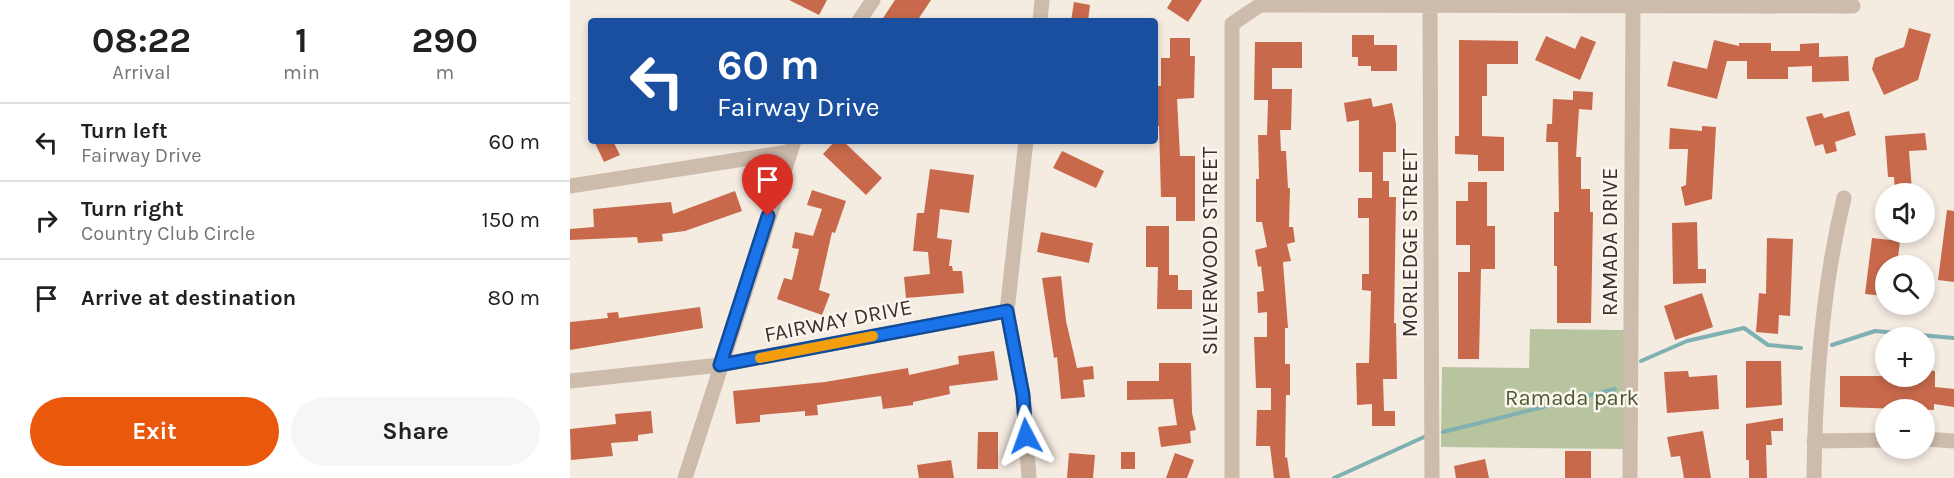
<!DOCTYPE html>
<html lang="en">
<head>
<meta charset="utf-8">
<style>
  body { margin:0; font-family:Karla,sans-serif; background:#f6f6f6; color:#202124; height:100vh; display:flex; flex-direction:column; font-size:22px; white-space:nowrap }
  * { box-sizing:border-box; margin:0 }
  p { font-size:20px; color:#757577 }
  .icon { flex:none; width:33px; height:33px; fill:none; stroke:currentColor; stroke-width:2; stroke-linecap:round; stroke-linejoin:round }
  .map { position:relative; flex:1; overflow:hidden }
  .sheet { display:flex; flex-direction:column; background:#fff; width:570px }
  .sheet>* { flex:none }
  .banner { position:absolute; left:18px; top:18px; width:570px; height:126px; border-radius:6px; box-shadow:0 3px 9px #0003; background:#1a4fa0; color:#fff; overflow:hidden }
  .controls { position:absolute; left:1305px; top:183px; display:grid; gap:12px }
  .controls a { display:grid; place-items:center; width:60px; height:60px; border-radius:50%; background:#fff; box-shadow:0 3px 9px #0003; font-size:30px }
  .pin { position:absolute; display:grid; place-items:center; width:51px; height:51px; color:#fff; margin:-62px -26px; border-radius:50% 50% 50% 0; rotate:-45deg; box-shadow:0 0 6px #0007 }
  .pin .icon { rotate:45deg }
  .me { position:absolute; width:66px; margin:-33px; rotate:356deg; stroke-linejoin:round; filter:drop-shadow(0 0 4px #0008) }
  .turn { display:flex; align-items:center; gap:21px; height:126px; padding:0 30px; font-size:27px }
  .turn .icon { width:78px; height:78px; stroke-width:2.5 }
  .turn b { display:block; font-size:42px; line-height:51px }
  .eta { display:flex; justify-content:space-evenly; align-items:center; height:102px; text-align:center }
  .eta b { font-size:36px; font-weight:700; line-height:42px }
  .button { display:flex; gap:12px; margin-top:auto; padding:12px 30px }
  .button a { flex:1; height:69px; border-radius:36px; background:#ea580c; color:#fff; font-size:24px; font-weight:700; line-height:69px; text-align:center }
  .button a+a { background:#f6f6f6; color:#202124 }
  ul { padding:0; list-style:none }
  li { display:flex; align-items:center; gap:18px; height:78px; padding:0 30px; border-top:2px solid #e0e0e0 }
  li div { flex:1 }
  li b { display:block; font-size:22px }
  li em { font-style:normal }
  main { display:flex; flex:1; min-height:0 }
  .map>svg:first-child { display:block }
</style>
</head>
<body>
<main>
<section class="sheet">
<div class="eta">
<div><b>08:22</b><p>Arrival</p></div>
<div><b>1</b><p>min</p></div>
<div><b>290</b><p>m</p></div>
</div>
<ul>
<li><svg class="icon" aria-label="left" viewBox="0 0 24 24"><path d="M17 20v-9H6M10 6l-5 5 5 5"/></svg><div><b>Turn left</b><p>Fairway Drive</p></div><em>60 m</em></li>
<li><svg class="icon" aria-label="right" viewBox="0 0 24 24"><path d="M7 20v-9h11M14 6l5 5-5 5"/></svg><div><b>Turn right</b><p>Country Club Circle</p></div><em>150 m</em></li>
<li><svg class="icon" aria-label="arrive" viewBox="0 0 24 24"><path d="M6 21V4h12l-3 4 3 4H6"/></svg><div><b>Arrive at destination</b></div><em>80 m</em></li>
</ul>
<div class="button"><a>Exit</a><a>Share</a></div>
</section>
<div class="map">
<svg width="1384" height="478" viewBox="0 0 1384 478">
  <rect width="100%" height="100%" fill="#f4ebe1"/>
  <!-- green -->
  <path fill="#b8c4a0" d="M960,329L1055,330L1053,449L871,447L872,367L959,368Z"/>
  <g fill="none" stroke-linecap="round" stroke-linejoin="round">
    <!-- stream -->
    <path stroke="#7fb0b2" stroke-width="4" d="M1262,345L1305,331L1384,338
      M1071,361L1117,341L1174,328L1198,345L1231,348
      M873,432L1045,389
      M764,478L854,437"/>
  </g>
  <!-- building -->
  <path fill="#c8694b" d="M219,0H257L249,15Z
    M325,0H361L347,21H311Z
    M602,0H632L618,22L597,8Z
    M504,2L520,5L518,21H501Z
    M1339,28L1361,34L1348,80L1314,95L1302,69L1305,58L1334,47Z
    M782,35H804V45H827V71H801V66H788V57H782Z
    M976,36L1005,49L1011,36L1026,42L1010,80L965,60Z
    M600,38H620V56H625L624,98L607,99L610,156H625V221H606V197H591L589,126H585V86H591V58H600Z
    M889,40L948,41V64H917V96H912V136L934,137V171H908V155L885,154V136H889Z
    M1144,40L1169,46V43H1201V51H1230V44L1249,43V57L1278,56L1279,81L1242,82V66L1218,67V79H1177V61H1157L1147,99L1097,86L1103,61L1137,69Z
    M685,42H732V68H702V89H722L721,130H710L711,151H716L718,188H720L719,227H723L725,242L717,244L721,261L713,262L718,328H715V364H720V395H716L715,458L717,457L720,478H704L700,446H686L687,410H701V388H686L684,337H697V312L688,313L687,292L694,291L691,266L688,267L685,250L697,247L692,222H686V179H689L688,135H697L698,100H684Z
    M1003,91L1023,92L1022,110L1009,109L1006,157H1011V189H1020V212H1023L1021,323H987V266H984V212H989L988,142H976L977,124H982L983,99L1003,100Z
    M801,98L803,107L822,103L826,124V152H813V181H819V197H826L824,323H826L827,379H813L814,411H825V426H802V404L787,405L786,363H799L801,291L792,290V274H799V218H788V198H802V172H789V120L777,122L774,103Z
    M1279,111L1286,135L1265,142L1267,151L1256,154L1253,144L1245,146L1236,117L1252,113L1254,118Z
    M1132,126L1146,127L1142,199L1115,206L1111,187L1116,185L1118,149H1099L1100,128L1132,131Z
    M1355,133L1357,150L1339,151L1342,191L1325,192L1324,177H1318L1315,136Z
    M24,141H43L50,155L34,162Z
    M265,141H273L312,178L296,195L253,154Z
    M492,151L534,171L526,188L483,168Z
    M360,169L404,175L399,213L370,209L367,238L382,240L379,266H382L383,271H392L394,293L336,298L334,277L360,274L358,252L343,251L347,213H354Z
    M898,182H917V226H925V269H911L909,359H888V272H900V245H886V201H898Z
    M242,190L276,201L265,233L262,232L249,290L260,294L252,315L207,299L214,278L222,280L229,249L222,248L225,232L243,236L252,209L237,205Z
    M165,191L172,211L115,231L92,234L93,241L68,243L67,237L0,240V229L24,227L23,209L101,202L103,214Z
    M1377,210L1384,211V282L1368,280Z
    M1127,222L1128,269H1136V283L1103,284L1102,223Z
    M576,226H599V275H608V290H622V309H587L588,267H576Z
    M471,232L523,243L519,263L467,252Z
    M1197,238L1223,239L1220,316L1209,315L1208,334L1186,332L1189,293L1196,294Z
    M1302,238L1330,241L1327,266H1316V296L1295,294Z
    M491,276L496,321L507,368L523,366L524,379L513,380L515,397L491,399L487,357L484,358L472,278Z
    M1132,293L1143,327L1105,340L1094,306Z
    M130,307L133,328L0,350V322L38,318L37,313L48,312L49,318Z
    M424,351L428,380L379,386L380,394L343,402V405L313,409L311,396L247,405L248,415L235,416V411L190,415V422L166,424L163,391L255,382L338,368L339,375L389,364L388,356Z
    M1176,361H1211L1212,405L1176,408Z
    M589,363H621L622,413L626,430L620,431L621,443L591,447L588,427L607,425L603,399L557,400V381H589Z
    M1354,370L1365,371V387L1384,389V407L1364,404V410L1270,407V376H1354Z
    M1118,371L1119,377L1147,375L1149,409L1097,413L1094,372Z
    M81,411L83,433L68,435V441L41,443L43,456L1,460L0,429L46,424L45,414Z
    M1213,418V431H1201L1202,445H1196L1197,478H1179V460H1176V424Z
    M1133,431L1141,478H1114L1110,456L1101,457L1097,437Z
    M408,432H428V469H407Z
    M995,451H1021V478H995Z
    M551,452H565V469H551Z
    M499,453L525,455L523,478H497Z
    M605,453L624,460L617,478H596Z
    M915,459L919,478H886L884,466Z
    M381,460L384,478H349L347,465Z"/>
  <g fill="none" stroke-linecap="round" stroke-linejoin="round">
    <!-- minor -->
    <path stroke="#cdbbac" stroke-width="15" d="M860,7L862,478
      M289,21L303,0
      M470,21L472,0
      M456,141L437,311L453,395L459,478
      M0,186L219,152
      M0,381L150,365L437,311
      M1354,439L1384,441
      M1244,441L1316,440
      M115,478L224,141
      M662,478V24L690,5L1283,6
      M1060,478L1063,7
      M1244,478C1245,385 1252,288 1274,198"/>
  </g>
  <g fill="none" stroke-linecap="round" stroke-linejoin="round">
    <!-- route casing -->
    <g stroke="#114b97" stroke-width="15">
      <path id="route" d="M198,216L150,365L437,311L453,395L456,436"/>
    </g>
    <!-- route -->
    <use href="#route" stroke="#1a73e8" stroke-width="10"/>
    <!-- slow -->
    <path stroke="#f59e0b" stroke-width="10" d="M190,358L303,336"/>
  </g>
  <g text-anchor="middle" stroke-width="5" stroke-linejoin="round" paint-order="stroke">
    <!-- street labels -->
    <g font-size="22" fill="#3b302b" stroke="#fbf5ee">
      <text transform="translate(1039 242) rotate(-90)" y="8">RAMADA DRIVE</text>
      <text transform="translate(839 243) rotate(-90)" y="8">MORLEDGE STREET</text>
      <text transform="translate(639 251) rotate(-90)" y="8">SILVERWOOD STREET</text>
      <text transform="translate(268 320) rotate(-11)" y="8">FAIRWAY DRIVE</text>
    </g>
    <!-- park labels -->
    <g font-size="22" fill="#4a5a2e" stroke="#fbf5ee">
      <text x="1002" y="405">Ramada park</text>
    </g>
  </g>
</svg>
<div class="controls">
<a><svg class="icon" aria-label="sound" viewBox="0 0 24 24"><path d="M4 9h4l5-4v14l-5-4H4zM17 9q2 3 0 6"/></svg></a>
<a><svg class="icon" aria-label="search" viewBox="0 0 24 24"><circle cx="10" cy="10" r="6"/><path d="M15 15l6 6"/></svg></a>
<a>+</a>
<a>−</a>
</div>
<div class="pin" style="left:198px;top:216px;background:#d93025"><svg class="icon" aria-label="arrive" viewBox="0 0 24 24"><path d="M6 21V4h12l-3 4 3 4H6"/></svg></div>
<svg class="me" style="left:456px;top:436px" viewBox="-20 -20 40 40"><path d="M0-17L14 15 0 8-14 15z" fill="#1a73e8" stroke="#fff" stroke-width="4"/></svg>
<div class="banner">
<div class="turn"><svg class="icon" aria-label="left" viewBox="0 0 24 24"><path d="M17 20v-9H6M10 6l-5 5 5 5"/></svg><div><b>60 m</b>Fairway Drive</div></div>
</div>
</div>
</main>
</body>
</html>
